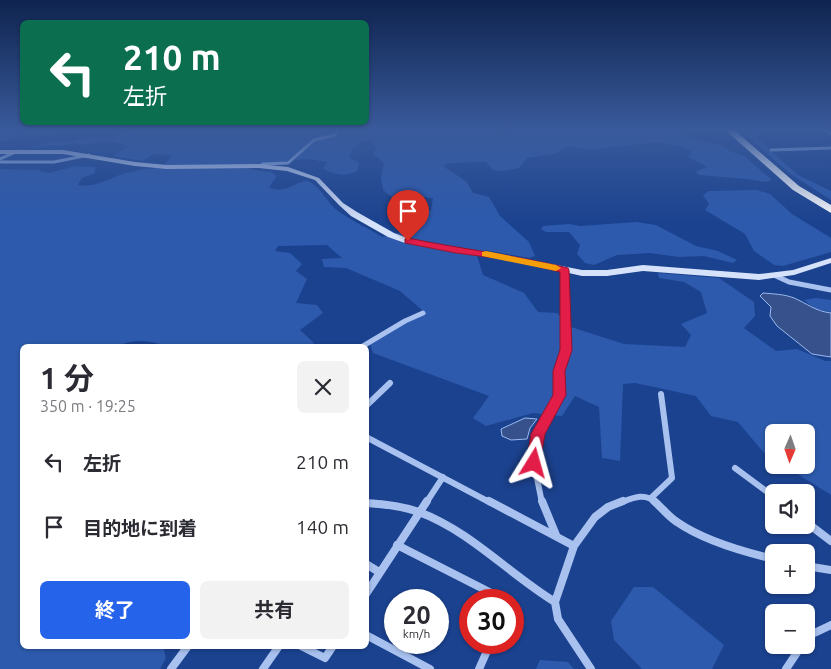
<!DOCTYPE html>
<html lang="ja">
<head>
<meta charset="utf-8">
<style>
  body { margin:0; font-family:Ubuntu,"Noto Sans JP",sans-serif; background:#f2f2f3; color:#2b2b33; height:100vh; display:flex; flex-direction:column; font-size:19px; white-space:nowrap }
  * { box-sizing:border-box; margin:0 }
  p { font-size:16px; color:#7c7c81 }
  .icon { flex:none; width:28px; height:28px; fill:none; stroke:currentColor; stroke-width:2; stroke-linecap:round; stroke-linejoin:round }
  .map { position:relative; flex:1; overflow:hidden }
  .details { position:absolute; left:20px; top:344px; width:349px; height:305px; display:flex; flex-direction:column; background:#fff; border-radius:8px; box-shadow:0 1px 4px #0004 }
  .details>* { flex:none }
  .hud { position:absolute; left:20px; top:20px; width:349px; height:105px; border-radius:8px; box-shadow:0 1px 4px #0004; background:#0b6e4f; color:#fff; overflow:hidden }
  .needle { width:32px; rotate:182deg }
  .buttons { position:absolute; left:765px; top:424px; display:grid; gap:10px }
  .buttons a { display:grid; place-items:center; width:50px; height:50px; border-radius:8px; background:#fff; box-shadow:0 1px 4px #0004; font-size:25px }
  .speed { position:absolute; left:384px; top:589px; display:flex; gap:10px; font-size:25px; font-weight:700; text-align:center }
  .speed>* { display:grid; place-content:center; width:65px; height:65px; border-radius:50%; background:#fff; box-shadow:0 1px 4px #0004; line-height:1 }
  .speed small { font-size:12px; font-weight:400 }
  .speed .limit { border:8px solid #d22; background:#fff; color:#111 }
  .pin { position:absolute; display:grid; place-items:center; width:42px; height:42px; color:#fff; margin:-51px -21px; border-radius:50% 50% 50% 0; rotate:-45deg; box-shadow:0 0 5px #0007 }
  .pin .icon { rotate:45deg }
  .me { position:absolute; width:55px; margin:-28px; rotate:8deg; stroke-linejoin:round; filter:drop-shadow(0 0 4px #0008) }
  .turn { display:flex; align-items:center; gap:18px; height:105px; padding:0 20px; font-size:22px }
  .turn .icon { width:65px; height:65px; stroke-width:2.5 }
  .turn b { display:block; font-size:35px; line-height:42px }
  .round { display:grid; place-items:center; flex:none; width:52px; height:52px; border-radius:8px; background:#f2f2f3 }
  .headline { display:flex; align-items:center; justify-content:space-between; height:85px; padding:0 20px }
  h1 { font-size:30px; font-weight:700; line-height:38px }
  .button { display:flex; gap:10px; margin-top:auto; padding:10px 20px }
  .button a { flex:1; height:58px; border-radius:8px; background:#2563eb; color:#fff; font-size:20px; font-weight:700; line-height:58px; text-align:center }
  .button a+a { background:#f2f2f3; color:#2b2b33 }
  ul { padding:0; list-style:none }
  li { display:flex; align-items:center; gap:15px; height:65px; padding:0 20px }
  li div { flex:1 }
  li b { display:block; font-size:19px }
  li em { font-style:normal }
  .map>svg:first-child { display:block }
</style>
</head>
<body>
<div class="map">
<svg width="831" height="669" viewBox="0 0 831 669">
  <rect width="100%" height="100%" fill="#1b428f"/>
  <!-- green -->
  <path fill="#2d5aad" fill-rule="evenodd" d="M0,129H65C49,138 43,133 27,136C18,137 9,141 0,142Z
    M141,129H454C472,131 489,130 508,132L512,129H678L687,137L722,145L731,152L743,155L772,180L766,182L747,179L699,175L695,172L707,167L688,157L692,151C660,135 625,148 592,149C583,149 574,147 565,147L557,153L527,158L519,168L502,171L493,170L486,162L450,163L443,166L467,182L473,193L489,197L500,216L529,242L535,256L529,258L485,250L477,256L483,275L524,293L538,312L557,313L571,327L624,344L685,347L691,335L681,324L707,313L701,292L684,282L659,278L658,273L719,278L754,302L755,316L744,328L776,351L797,349L825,361H831V495L783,465H806V432H774V459L764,453L738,422L711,416L696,396L635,383L623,384L620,461L602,458L599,407L575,396L562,416L533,413L486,426L473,418L489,396L373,353L370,344L423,311L400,291L346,268L324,267L322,259L342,258L327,245L278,246L275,251L290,253L302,264L296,271L307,279L296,303L317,305L323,313L300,330L314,343L311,346H163C153,340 129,339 120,346H22V646H163L166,658L160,669H0V169L38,170L49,173L76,166L95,167V173L82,178L78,185C94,188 107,179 123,174C136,170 148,168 162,168L172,155L154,154L142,161L114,156L129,146L108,141L81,145L75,143L61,146L55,145L28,148L52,141L69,142L89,136C98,141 131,133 141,129ZM362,141H371L376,148L373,154L384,163L381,177L383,190L393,198L406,202L408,207H412L421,197L433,198L431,210L421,214L408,213L401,220L410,230L382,237C368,228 352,221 338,211C327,203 322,188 308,181C300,178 286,196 269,187L277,176L271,172L249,169L258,163L282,164L289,160L308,159L327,162L323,168C332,175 346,177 357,171L359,163L349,157L352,149Z
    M750,129H757L762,134L757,138L798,175L831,191V200L789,173L745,134L752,132Z
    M757,190L770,194L792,214L831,238V252L783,266L774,265L754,251L745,234L705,210L709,204L703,195L709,191Z
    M636,222L656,225L696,246L718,251L737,260L733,263L704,256L679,257L650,253L617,255L594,265L585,263L577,254L580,245L569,232H546L541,229L543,226L569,224L580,226Z
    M816,298L831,300V312L815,309L804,300Z
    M634,587H653L724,645L712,669H642L614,640L611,621Z
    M540,660L568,662L574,669H536Z"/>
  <!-- water -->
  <path fill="#36518b" stroke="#9bbaf0" d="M763,293C773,294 784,294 794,298C808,304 815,311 831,313V357L812,354L777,326L770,316L771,307L760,296Z
    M525,418L537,419L530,428L527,439L511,440L502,436L501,429Z"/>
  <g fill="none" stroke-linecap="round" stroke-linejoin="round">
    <!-- street-far3 -->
    <path stroke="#a8c1ee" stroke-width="3" d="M823,129L831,133
      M771,150L831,148
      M0,159L18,151
      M0,162H54L89,155
      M259,166L263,164L288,163L314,140L335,135L338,129"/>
    <!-- street-far2 -->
    <path stroke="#a8c1ee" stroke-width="5" d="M776,276L789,282L831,290
      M363,346L405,321L423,313
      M559,372L566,350L565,270"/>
    <!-- street-far1 -->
    <path stroke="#a8c1ee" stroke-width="6" d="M366,406L390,383
      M366,437L491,503
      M735,468L774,497
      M651,498L672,478L661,394
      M426,503L443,477
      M542,503L534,463L538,434L559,395V371
      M620,503C633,498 645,492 656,503"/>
    <!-- street -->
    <path stroke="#a8c1ee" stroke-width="8" d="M489,501L574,546
      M542,501L556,535
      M654,501C662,508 669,517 677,522C703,540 744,552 774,559
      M366,503C384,504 402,506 419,512C470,531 509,574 555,602
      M806,522L831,541
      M397,545L505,600
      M366,564L379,572
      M806,566L831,570
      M366,594L427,501
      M366,635L430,669
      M806,639L808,636L831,625
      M301,646L325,658L333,646
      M171,669L188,646
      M263,669L279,646
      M479,669L491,642
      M591,669L558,619L555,602L574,546L595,517L608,507L623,501
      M786,669L802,645"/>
    <!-- secondary -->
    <path fill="#d6e2fa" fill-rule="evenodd" d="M0,150H63L135,162L167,165L259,164L288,167L319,178L343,203L357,212L394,233L410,239L456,249L511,256L582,270H607L643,265L759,274L793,270L831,258V263L794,275L759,280L643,271L607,276H582L511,260L456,253L405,243L388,237L351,216L339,205L315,180L287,171L259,168L167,169L135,166L63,154H0Z"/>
    <!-- highway -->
    <path fill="#fff" fill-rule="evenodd" d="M724,129H733L799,186L831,205V213L793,190Z"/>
  </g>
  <!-- sky -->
  <linearGradient id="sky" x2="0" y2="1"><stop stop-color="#0f244f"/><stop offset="0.58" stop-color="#395a9b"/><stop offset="1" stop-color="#395a9b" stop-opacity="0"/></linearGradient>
  <rect width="831" height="223" fill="url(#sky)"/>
  <!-- route -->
  <path fill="#e11d48" stroke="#92132f" d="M408,238C461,249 515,255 568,268L569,270L572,350L565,371L566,395L545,434L539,468L534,469L528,468L526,463L531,434L553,395V371L560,350V272L511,260L456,253L405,243V239Z"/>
  <!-- slow -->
  <path fill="#f59e0b" d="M486,251L556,265L561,268L556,271L482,256V252Z"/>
</svg>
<div class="buttons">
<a><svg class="needle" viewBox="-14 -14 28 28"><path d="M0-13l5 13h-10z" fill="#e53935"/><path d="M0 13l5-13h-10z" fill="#7c7c81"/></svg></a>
<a><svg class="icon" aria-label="sound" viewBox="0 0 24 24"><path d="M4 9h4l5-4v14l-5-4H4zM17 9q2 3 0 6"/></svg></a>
<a>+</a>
<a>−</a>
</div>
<div class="speed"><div>20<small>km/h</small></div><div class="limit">30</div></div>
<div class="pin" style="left:408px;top:241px;background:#d93025"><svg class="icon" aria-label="arrive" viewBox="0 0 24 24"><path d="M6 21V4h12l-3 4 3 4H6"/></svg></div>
<svg class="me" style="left:534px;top:463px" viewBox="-20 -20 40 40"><path d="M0-17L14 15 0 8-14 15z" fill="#e11d48" stroke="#fff" stroke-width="4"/></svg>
<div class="hud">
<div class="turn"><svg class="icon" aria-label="left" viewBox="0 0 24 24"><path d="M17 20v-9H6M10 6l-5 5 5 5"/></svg><div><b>210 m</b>左折</div></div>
</div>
<section class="details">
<div class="headline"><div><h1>1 分</h1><p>350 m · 19:25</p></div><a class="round"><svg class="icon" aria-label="close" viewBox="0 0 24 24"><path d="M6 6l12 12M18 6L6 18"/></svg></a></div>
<ul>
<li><svg class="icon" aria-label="left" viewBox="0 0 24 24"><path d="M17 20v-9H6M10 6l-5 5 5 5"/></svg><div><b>左折</b></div><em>210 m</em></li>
<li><svg class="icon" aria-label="arrive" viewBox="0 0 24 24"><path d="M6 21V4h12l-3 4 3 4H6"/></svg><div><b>目的地に到着</b></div><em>140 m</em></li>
</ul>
<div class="button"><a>終了</a><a>共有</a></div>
</section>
</div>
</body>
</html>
